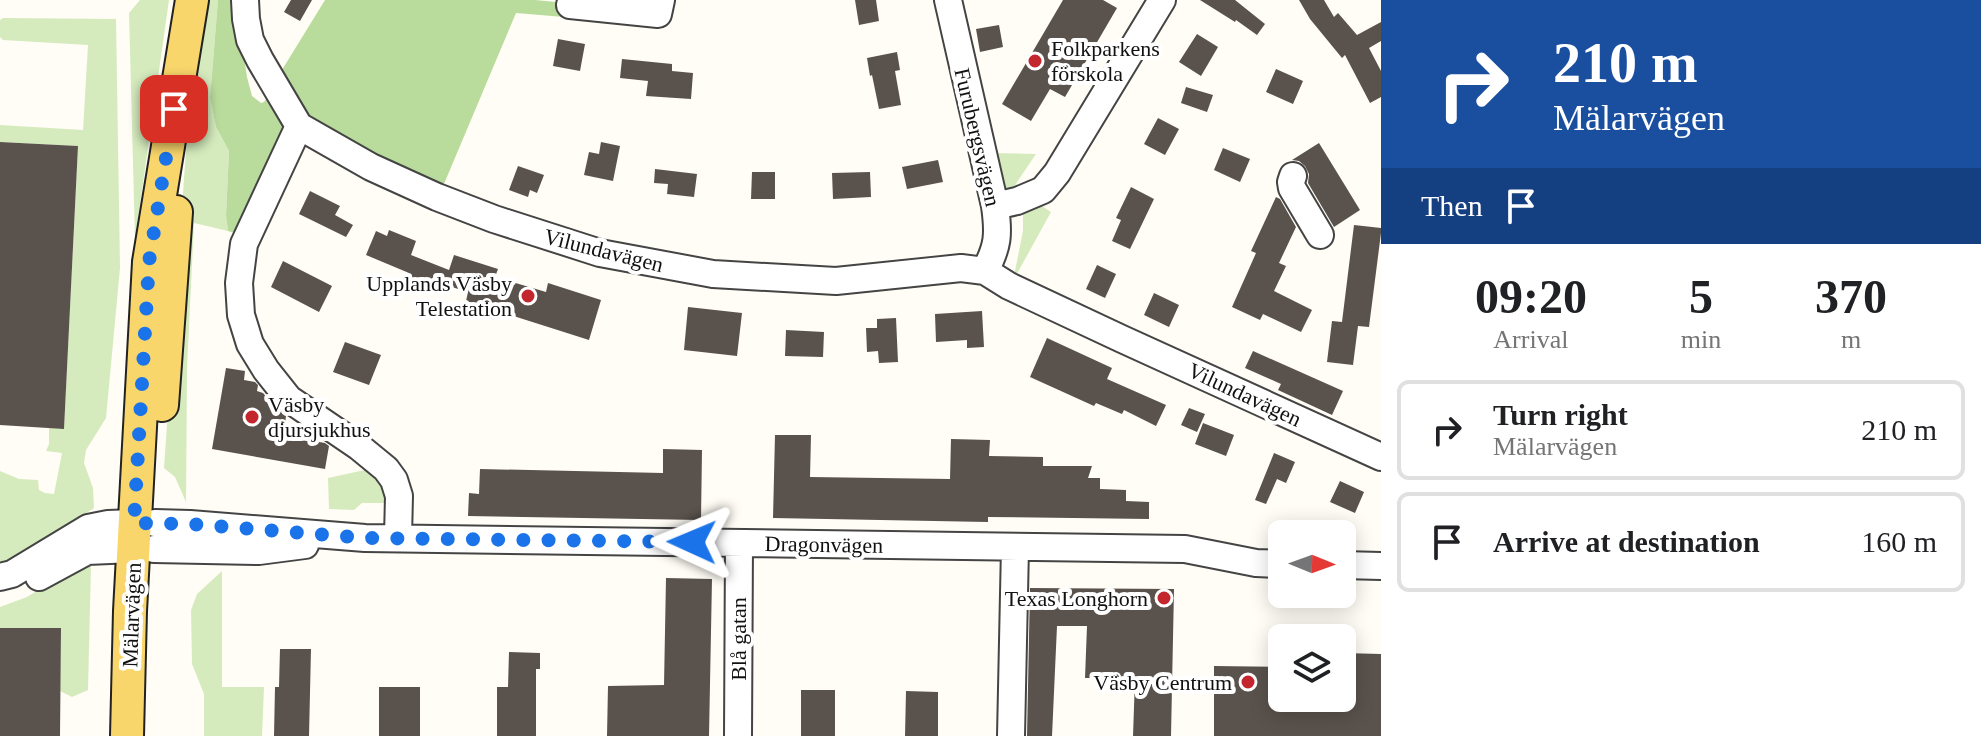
<!DOCTYPE html>
<html lang="en">
<head>
<meta charset="utf-8">
<style>
  body { margin:0; font-family:"Times New Roman",serif; background:#f2f2f2; color:#202124; height:100vh; display:flex; flex-direction:column; font-size:30px; white-space:nowrap }
  * { box-sizing:border-box; margin:0 }
  p { font-size:26px; color:#757577 }
  .icon { flex:none; width:44px; height:44px; fill:none; stroke:currentColor; stroke-width:2; stroke-linecap:round; stroke-linejoin:round }
  .map { position:relative; flex:1; overflow:hidden }
  .panel { display:flex; flex-direction:column; background:#fff; width:600px }
  .panel>* { flex:none }
  .guide { background:#1a4fa0; color:#fff; overflow:hidden }
  .needle { width:52px; rotate:91deg }
  .buttons { position:absolute; left:1268px; top:520px; display:grid; gap:16px }
  .buttons a { display:grid; place-items:center; width:88px; height:88px; border-radius:12px; background:#fff; box-shadow:0 4px 20px #0003; font-size:40px }
  .pin { position:absolute; display:grid; place-items:center; width:68px; height:68px; color:#fff; margin:-34px; border-radius:16px; box-shadow:0 4px 12px #0006 }
  .me { position:absolute; width:88px; margin:-44px; rotate:271deg; stroke-linejoin:round; filter:drop-shadow(0 0 6px #0008) }
  .turn { display:flex; align-items:center; gap:28px; height:168px; padding:0 40px; font-size:36px }
  .turn .icon { width:104px; height:104px; stroke-width:2.5 }
  .turn b { display:block; font-size:56px; line-height:68px }
  .then { display:flex; align-items:center; height:76px; padding:0 40px; background:#0003; gap:16px; font-size:30px }
  .eta { display:flex; justify-content:space-evenly; align-items:center; height:136px; text-align:center }
  .eta b { font-size:48px; font-weight:600; line-height:56px }
  ul { padding:0; list-style:none }
  li { display:flex; align-items:center; gap:24px; height:100px; margin:0 16px 12px; padding:0 24px; border:4px solid #e0e0e0; border-radius:12px }
  li div { flex:1 }
  li b { display:block; font-size:30px }
  li em { font-style:normal }
  main { display:flex; flex:1; min-height:0 }
  .map>svg:first-child { display:block }
</style>
</head>
<body>
<main>
<div class="map">
<svg width="1381" height="736" viewBox="0 0 1381 736">
  <rect width="100%" height="100%" fill="#fffdf5"/>
  <!-- green -->
  <path fill="#d5ebbd" d="M140,0H169L135,239L129,13Z
    M204,0H218L210,98L216,127L229,151L226,216L228,231L194,223L187,368L186,502L175,477L164,468L186,150Z
    M3,18L116,19L120,268L106,418L86,450L84,463L93,488L94,508L18,557L0,564V471L19,479L38,480L39,490L45,493L54,494L62,453L46,451L49,444V428H64L78,146L0,142V125L83,130L88,45L3,40L0,37V20Z
    M994,153L1036,154L1011,191L1002,188Z
    M1039,204L1051,212L1013,281L1023,231V211Z
    M374,468L384,477L389,503H362L354,510L329,509L328,478Z
    M91,564L88,690L72,697L60,691L61,629L0,628V607L27,597L79,565Z
    M222,571V687H264L262,736H204V694L192,664L191,610L197,594Z"/>
  <!-- forest -->
  <path fill="#b9dc9c" d="M218,0H234L239,46L244,57L247,77L252,96L261,103L264,102L270,93L285,119L279,142L235,233L228,231L226,216L229,151L216,127L210,98Z
    M325,0H535L566,3L564,17L516,13L441,191L315,131L277,78Z"/>
  <!-- building -->
  <path fill="#5a524d" d="M291,0H312L300,21L284,12Z
    M855,0H876L879,21L859,25Z
    M1063,0H1103L1117,8L1065,97L1050,89L1031,121L1002,104Z
    M1200,0H1235L1265,24L1257,35L1236,20L1235,22Z
    M1299,0H1324L1334,17L1338,13L1357,35L1381,22V41L1369,48L1381,71V97L1370,103L1345,55L1342,58L1310,19Z
    M999,25L1003,47L980,52L976,29Z
    M1197,34L1218,47L1201,76L1179,62Z
    M558,39L585,44L580,71L553,66Z
    M897,52L900,70L895,71L901,105L879,109L872,75L870,76L867,58Z
    M622,59L672,64V71L693,73L691,99L646,96L648,81L620,78Z
    M1276,69L1303,81L1293,104L1266,92Z
    M1186,87L1213,95L1207,112L1181,103Z
    M1158,118L1179,129L1165,155L1144,144Z
    M0,142L78,146L64,429L0,425Z
    M601,142L620,146L613,181L584,175L589,152L599,154Z
    M1319,143L1360,210L1334,227L1308,183L1309,174L1305,166L1299,161L1292,160Z
    M1223,148L1250,159L1240,182L1214,170Z
    M938,160L943,182L907,189L902,167Z
    M518,166L544,175L537,193L530,190L528,197L509,190Z
    M655,169L697,174L694,197L667,194L668,184L654,183Z
    M752,172H775V199H751Z
    M870,172L871,197L833,199L832,173Z
    M1131,187L1154,199L1130,249L1112,241L1121,220L1116,218Z
    M310,191L340,206L335,215L353,225L346,237L299,214Z
    M1276,197L1280,199L1296,227L1279,263L1286,266L1274,291L1312,310L1301,332L1263,314L1260,320L1232,307L1256,253L1251,251Z
    M1354,225L1381,228V233L1369,327L1358,326L1353,365L1327,362L1332,321L1342,322Z
    M389,230L416,241L411,255L449,270L454,255L498,269L495,277L546,292L548,283L601,300L589,340L466,301L468,292L423,278L421,283L407,278L409,273L366,255L376,231L387,236Z
    M283,261L332,286L319,312L271,287Z
    M1097,265L1116,274L1105,298L1086,289Z
    M1154,293L1179,305L1169,327L1144,315Z
    M688,307L742,313L737,356L684,350Z
    M982,311L984,347L967,348V340L936,342L935,314Z
    M896,318L898,362L879,363L878,351L867,352L866,328H877V319Z
    M786,330L824,332L823,357L785,356Z
    M1047,338L1112,368L1107,379L1166,405L1156,426L1124,410L1122,414L1096,403L1094,406L1030,377Z
    M345,342L381,355L369,385L333,372Z
    M1253,351L1343,391L1332,415L1278,390L1281,384L1245,368Z
    M226,368L245,371L244,380L255,382L258,385L257,391L263,393L271,402L270,407L276,408L286,416L285,424L304,429L302,439L325,443L329,446L325,469L212,449Z
    M1189,408L1205,414L1197,432L1181,425Z
    M1203,423L1234,435L1226,456L1195,444Z
    M775,435H811L810,477L950,479L951,439L990,440L989,456L1043,457V466H1092L1088,478H1100V489L1126,490V501L1149,502V519L988,517V522L773,518Z
    M663,449L702,450L701,520L468,516L469,493L479,494L480,469L663,473Z
    M1274,453L1295,462L1286,483L1277,479L1266,504L1255,500Z
    M1340,481L1364,492L1355,513L1330,502Z
    M666,578L712,579L709,736H607L608,686L664,685Z
    M1030,588L1174,589L1171,736H1133L1135,678H1085L1087,626H1057L1052,736H1027Z
    M0,628H61L60,736H0Z
    M280,649H311L309,736H274L275,687H279Z
    M509,652L540,653V669H536V736H497V687H508Z
    M1342,653L1381,654V736H1214V666L1282,667V698H1342Z
    M379,687H420V736H379Z
    M801,690H835V736H801Z
    M906,691L938,692V736H905Z"/>
  <g fill="none" stroke-linecap="round" stroke-linejoin="round">
    <!-- minor casing -->
    <g stroke="#444" stroke-width="30">
      <path id="minor" d="M245,0L246,19L250,40L260,60L299,126L371,167L437,197L494,219L600,253L713,274L836,281L961,268L985,271L1009,286L1122,339L1381,457
        M948,0L995,206C999,235 998,246 985,271
        M570,5L658,14L661,0
        M299,126L244,244L239,283L241,315L250,344L266,370L289,399L358,446L386,469L394,480L399,496L398,537
        M1293,176L1291,182L1292,188L1320,235
        M995,206L1017,201L1043,190L1057,173L1162,0
        M155,523L190,524L365,538L1185,549L1256,563L1282,564
        M154,549L259,551L305,545
        M1342,565L1381,566
        M0,577L12,574L88,528L108,524L134,523
        M39,577L87,551L133,549
        M738,736L739,543
        M1011,736L1015,547"/>
    </g>
    <!-- major casing -->
    <g stroke="#222" stroke-width="36">
      <path id="major" d="M162,405L176,212
        M127,736L130,611L149,262L192,0"/>
    </g>
    <!-- minor -->
    <use href="#minor" stroke="#fff" stroke-width="26"/>
    <!-- major -->
    <use href="#major" stroke="#f9d66b" stroke-width="32"/>
  </g>
  <g fill="none" stroke-linecap="round" stroke-linejoin="round">
    <!-- route -->
    <path stroke="#1a73e8" stroke-width="14" stroke-dasharray="0 25.2" d="M174,109L149,262L134,523L190,524L365,538L692,542"/>
  </g>
  <!-- markers -->
  <g fill="#c4262e" stroke="#fff" stroke-width="3">
    <circle cx="1035" cy="61" r="8"/>
    <circle cx="528" cy="296" r="8"/>
    <circle cx="252" cy="417" r="8"/>
    <circle cx="1164" cy="598" r="8"/>
    <circle cx="1248" cy="682" r="8"/>
  </g>
  <g text-anchor="middle" stroke-width="8" stroke-linejoin="round" paint-order="stroke">
    <!-- poi labels -->
    <g font-size="22" fill="#111" stroke="#fff" text-anchor="end">
      <text x="1051" y="56" text-anchor="start">Folkparkens<tspan x="1051" dy="25">förskola</tspan></text>
      <text x="512" y="291">Upplands Väsby<tspan x="512" dy="25">Telestation</tspan></text>
      <text x="268" y="412" text-anchor="start">Väsby<tspan x="268" dy="25">djursjukhus</tspan></text>
      <text x="1148" y="606">Texas Longhorn</text>
      <text x="1232" y="690">Väsby Centrum</text>
    </g>
    <!-- street labels -->
    <g font-size="22" fill="#111" stroke="#fff">
      <text transform="translate(978 137) rotate(77)" y="8">Furubergsvägen</text>
      <text transform="translate(604 250) rotate(14)" y="8">Vilundavägen</text>
      <text transform="translate(1245 394) rotate(25)" y="8">Vilundavägen</text>
      <text transform="translate(824 544) rotate(1)" y="8">Dragonvägen</text>
      <text transform="translate(131 615) rotate(-88)" y="8">Mälarvägen</text>
      <text transform="translate(738 639) rotate(-90)" y="8">Blå gatan</text>
    </g>
  </g>
</svg>
<div class="buttons">
<a><svg class="needle" viewBox="-14 -14 28 28"><path d="M0-13l5 13h-10z" fill="#e53935"/><path d="M0 13l5-13h-10z" fill="#757577"/></svg></a>
<a><svg class="icon" aria-label="layers" viewBox="0 0 24 24"><path d="M12 4l9 5-9 5-9-5zM3 14l9 5 9-5"/></svg></a>
</div>
<div class="pin" style="left:174px;top:109px;background:#d93025"><svg class="icon" aria-label="arrive" viewBox="0 0 24 24"><path d="M6 21V4h12l-3 4 3 4H6"/></svg></div>
<svg class="me" style="left:692px;top:542px" viewBox="-20 -20 40 40"><path d="M0-17L14 15 0 8-14 15z" fill="#1a73e8" stroke="#fff" stroke-width="4"/></svg>
</div>
<section class="panel">
<div class="guide">
<div class="turn"><svg class="icon" aria-label="right" viewBox="0 0 24 24"><path d="M7 20v-9h11M14 6l5 5-5 5"/></svg><div><b>210 m</b>Mälarvägen</div></div>
<div class="then">Then<svg class="icon" aria-label="arrive" viewBox="0 0 24 24"><path d="M6 21V4h12l-3 4 3 4H6"/></svg></div>
</div>
<div class="eta">
<div><b>09:20</b><p>Arrival</p></div>
<div><b>5</b><p>min</p></div>
<div><b>370</b><p>m</p></div>
</div>
<ul>
<li><svg class="icon" aria-label="right" viewBox="0 0 24 24"><path d="M7 20v-9h11M14 6l5 5-5 5"/></svg><div><b>Turn right</b><p>Mälarvägen</p></div><em>210 m</em></li>
<li><svg class="icon" aria-label="arrive" viewBox="0 0 24 24"><path d="M6 21V4h12l-3 4 3 4H6"/></svg><div><b>Arrive at destination</b></div><em>160 m</em></li>
</ul>
</section>
</main>
</body>
</html>
